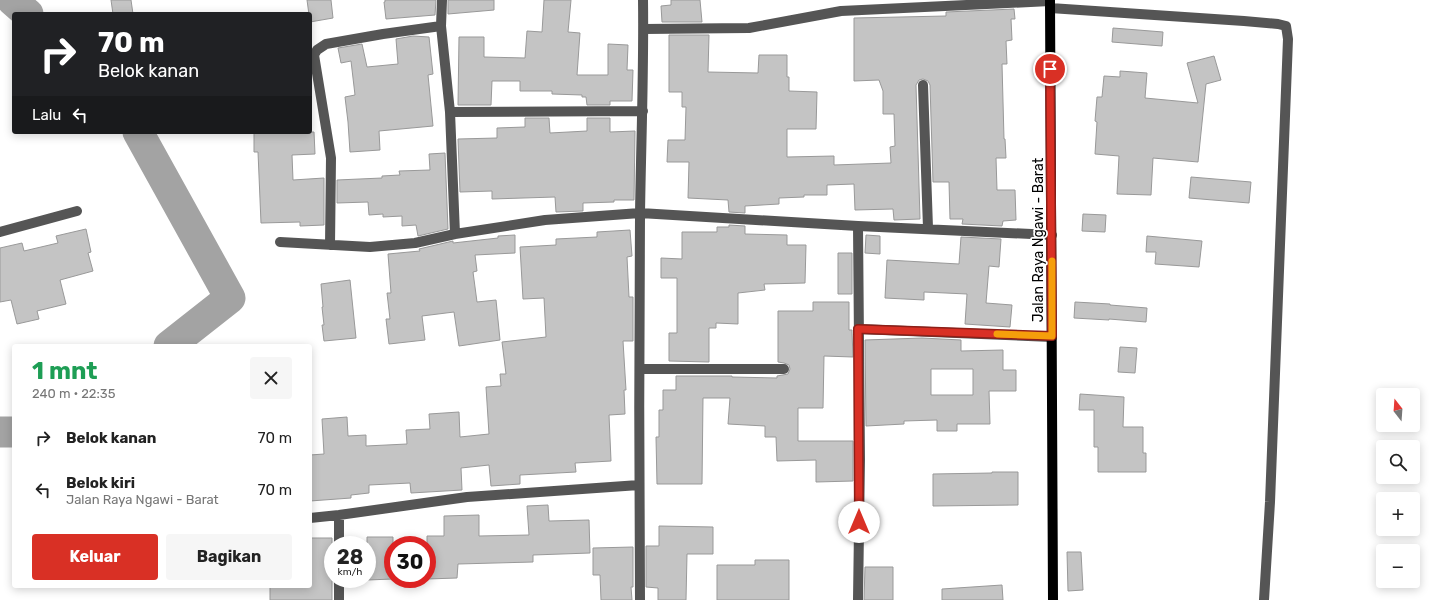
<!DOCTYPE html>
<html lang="id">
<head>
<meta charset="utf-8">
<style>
  body { margin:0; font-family:Rubik,sans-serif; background:#f6f6f6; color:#222; height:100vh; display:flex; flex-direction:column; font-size:15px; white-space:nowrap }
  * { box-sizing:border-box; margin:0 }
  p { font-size:13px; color:#767676 }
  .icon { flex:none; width:22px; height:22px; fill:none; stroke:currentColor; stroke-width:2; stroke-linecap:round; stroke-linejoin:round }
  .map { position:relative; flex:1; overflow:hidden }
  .details { position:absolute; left:12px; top:344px; width:300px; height:244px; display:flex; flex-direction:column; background:#fff; border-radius:4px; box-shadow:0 2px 10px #0003 }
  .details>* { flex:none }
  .hud { position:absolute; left:12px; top:12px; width:300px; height:122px; border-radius:4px; box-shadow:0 2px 10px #0003; background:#202124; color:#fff; overflow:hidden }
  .needle { width:26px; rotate:343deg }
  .controls { position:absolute; left:1376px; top:388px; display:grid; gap:8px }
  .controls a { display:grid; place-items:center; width:44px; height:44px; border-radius:4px; background:#fff; box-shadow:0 2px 10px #0003; font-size:20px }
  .speed { position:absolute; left:324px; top:536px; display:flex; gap:8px; font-size:20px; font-weight:700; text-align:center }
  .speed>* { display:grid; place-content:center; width:52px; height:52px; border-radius:50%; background:#fff; box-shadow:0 2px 10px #0003; line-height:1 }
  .speed small { font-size:10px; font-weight:400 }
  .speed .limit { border:6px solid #d22; background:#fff; color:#111 }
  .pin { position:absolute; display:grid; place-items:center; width:34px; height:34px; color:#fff; margin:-17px; border:2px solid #fff; border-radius:50%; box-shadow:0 1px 4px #0007 }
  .me { position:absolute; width:44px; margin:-22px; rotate:0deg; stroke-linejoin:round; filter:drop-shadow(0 0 3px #0008) }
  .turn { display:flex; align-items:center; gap:14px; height:84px; padding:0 20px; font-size:18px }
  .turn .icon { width:52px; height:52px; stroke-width:2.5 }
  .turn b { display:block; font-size:28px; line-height:34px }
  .then { display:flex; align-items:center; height:38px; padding:0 20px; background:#0003; gap:8px; font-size:15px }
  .round { display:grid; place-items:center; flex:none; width:42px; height:42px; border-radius:4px; background:#f6f6f6 }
  .overview { display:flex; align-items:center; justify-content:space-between; height:68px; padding:0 20px }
  h1 { font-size:24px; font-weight:700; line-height:30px; color:#1e9e55 }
  .action { display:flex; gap:8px; margin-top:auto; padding:8px 20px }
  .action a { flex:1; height:46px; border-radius:4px; background:#d93025; color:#fff; font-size:16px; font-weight:700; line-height:46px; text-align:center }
  .action a+a { background:#f6f6f6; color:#222 }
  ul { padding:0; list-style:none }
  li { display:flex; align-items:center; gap:12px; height:52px; padding:0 20px }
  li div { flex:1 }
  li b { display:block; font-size:15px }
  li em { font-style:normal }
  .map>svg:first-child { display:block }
</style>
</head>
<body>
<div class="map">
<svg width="1432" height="600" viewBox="0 0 1432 600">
  <rect width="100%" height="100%" fill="#fff"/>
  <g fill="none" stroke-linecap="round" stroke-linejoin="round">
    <!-- river -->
    <path stroke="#a3a3a3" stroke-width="31" d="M12,0L28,14
      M138,132L230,298L169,346
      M0,432H14"/>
  </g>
  <!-- building -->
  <path fill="#c4c4c4" stroke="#999" fill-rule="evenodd" d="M111,0H131L133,14H113Z
    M307,0H331L333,18L310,22Z
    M385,0H436L435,15L386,19L384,2H385Z
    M448,0H494V10L448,14Z
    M544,0H571L568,32L580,33L577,75H608V44L628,45L627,70H633L632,101H610V105H587L586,97H582V95L552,94V91H520V81H492L491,105H458L459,37H484V57L525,58L527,31L542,32Z
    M671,0H700L702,22H662L661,6L671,5Z
    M1014,9L1015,19H1011L1012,40L1006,41L1007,64H1002L1004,139H1005L1006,158H996L997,190H1015L1016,220L1003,221L1002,226L962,224L963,219H950L949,182H933L930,85L928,81L923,79L919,80L916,85L920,219L894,220L893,209L855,210L854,184L827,185V195H804V197L779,198V204L745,206V213L729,212L728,200L688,198L689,162H667L668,140H685L686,107H682V92H669V35H709L708,72L758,73L759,55H787V77H789V91L817,92L816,129H787V157L834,156V165L891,163L890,147L895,146L894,114H883V91L879,80L854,81V18L946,16V12Z
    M1113,28L1163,32L1162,46L1112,42Z
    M413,36L429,37L433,74L428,75L433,126L379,131L380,150L350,152L348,122L345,97L355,95L351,61L341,63L338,48L362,44L367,67L398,64L396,39Z
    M1214,56L1221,80L1206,84L1198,162L1153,158L1151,195L1117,194L1119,156L1095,154L1097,122L1095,121L1097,97H1102L1104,76L1120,77V71L1147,73L1145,98L1198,103L1187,63Z
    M525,118H549L550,133L587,131V118H610V132L635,131L634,200H614V202L583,203V211L556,212L555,197L492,199V191L460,192L458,139L497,138V128L525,127Z
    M271,132H314L315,154L292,155L293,180L324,178V225L300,226V222L261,223L258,152H254V133Z
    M445,153L448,229L418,236L416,225L402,226V216L383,217V214L369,215L368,202L337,203V180L382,178V176L400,175L399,171L430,170L429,154Z
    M1191,177L1251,182L1249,203L1189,198Z
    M1083,214L1106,215L1105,232L1082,231Z
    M729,225L745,226V234L787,235V245H806L805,283L764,284L765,290L738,293V324L716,323V328H709V362L669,361V333H677V278H661V258L682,259V232H717V227H729Z
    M86,229L91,252L88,253L93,271L60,280L66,304L37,311L39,319L17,324L11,300L0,302V248L22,243L24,251L58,243L56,236Z
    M630,230L632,256L627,257L629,297H633V341H623L626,390H624L625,414L609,415L611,461L575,463L576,472L520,475V484L491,486L489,465L461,468L462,490L411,493L410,483L369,485V493L351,495V498L310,501V455L324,454L322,419L347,417L348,436L366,435V446L407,444L406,430L430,429L429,414L459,412L460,437L489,434L486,387L501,386L500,374H506L502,342L546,337L544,298L523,299L520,247L556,245V239L597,237V232Z
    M515,235V253L475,255L477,271L473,272L477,302L496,300L500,340L459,346L454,312L422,316L425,340L389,344L386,319H390L387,293H391L388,254L420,251L419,249L453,241V243L498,238V236Z
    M866,235L880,236V254L865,253Z
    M1147,236L1202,241L1199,267L1155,264L1156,252H1146Z
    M961,237L1001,239L999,267L989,266L986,303L1012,305L1010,327L965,324L967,294L924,292V300L885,298L887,260L959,264Z
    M838,253H852V294H838Z
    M350,280L356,338L324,341L322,325H324L322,307H323L321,284Z
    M813,302H849V330H852V332L853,357L824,356L823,408H798V441H853V481L816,482V460L777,461L776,437H765V426L728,424L730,398H703L702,484H657L656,437H659V410H663V390H676V376H732V377L777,378V376L788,374L790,369L789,365L784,363L778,362V311H813Z
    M1075,302L1110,304V305L1147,308L1146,322L1109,319V320L1074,318Z
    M922,338L961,340V351L1003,350V370H1016V391H989L990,424H957V431H937V420L904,421V424L866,426L865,340ZM931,369H973V395H931Z
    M1120,347L1137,348L1135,373L1118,372Z
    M1080,394L1124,397L1123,427H1143V453H1146V472H1098V447H1094V410H1079Z
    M992,472H1018V505L933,506V474L992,473Z
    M548,505L549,521L589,520L590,553L533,555V562L458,564L457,578L427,579V536H444V516L479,515V536L529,535L527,506Z
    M659,526L713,527V554H687L686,600H658V588L646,587V546H659Z
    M367,537H393V579L367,580Z
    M310,538H332V600H270V586H310Z
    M633,547V587H631L632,600H601L600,575H593V548Z
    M1067,552H1081L1083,590L1068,591Z
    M755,560H789V600H717V565H755Z
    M865,567H893V600H864Z
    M1002,585L1003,600H942V589Z"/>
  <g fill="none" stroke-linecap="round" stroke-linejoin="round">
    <!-- minor -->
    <path stroke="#555" stroke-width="10" d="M442,0L441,26L450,112L455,234
      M1050,8L1244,21L1278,24L1286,26L1288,39L1270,502L1264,600
      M644,29L749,28L841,11L1050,1
      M923,85L928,228
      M450,112L643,111
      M858,226L860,459L858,600
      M0,232L77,211
      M280,242L370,247L415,243L455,234L545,220L640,213L858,226L1052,235
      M330,245L331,158L314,55L317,50L326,44L383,34L441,26
      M858,329L1052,337
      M640,369H784
      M339,515V545
      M310,518L339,515L467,497L639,485
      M339,579V600
      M640,600C639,471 639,343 640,214C641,143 644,71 643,0"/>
    <!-- major -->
    <path stroke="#000" stroke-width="10" d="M1050,0L1053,600"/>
  </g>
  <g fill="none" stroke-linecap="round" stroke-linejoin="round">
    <!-- route casing -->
    <g stroke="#8d1f18" stroke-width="10">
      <path id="route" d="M859,522L858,329L1052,336L1050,69"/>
    </g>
    <!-- route -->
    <use href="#route" stroke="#d93025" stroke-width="7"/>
    <!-- slow -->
    <path stroke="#f59e0b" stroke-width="7" d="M997,334L1052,336V261"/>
  </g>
  <g text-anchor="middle" stroke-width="3.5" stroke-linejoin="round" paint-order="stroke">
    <!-- street labels -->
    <g font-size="14" fill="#000" stroke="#fff">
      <text transform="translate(1038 240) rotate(-90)" y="5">Jalan Raya Ngawi - Barat</text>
    </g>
  </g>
</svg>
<div class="controls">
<a><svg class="needle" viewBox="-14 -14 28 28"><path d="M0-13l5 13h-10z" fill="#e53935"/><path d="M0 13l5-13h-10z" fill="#767676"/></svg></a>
<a><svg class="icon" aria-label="search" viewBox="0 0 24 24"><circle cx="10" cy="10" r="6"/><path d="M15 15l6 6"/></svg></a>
<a>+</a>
<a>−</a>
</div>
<div class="speed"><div>28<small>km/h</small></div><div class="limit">30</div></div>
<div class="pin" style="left:1050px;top:69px;background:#d93025"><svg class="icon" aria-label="arrive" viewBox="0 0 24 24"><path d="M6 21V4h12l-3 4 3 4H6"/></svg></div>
<svg class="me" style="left:859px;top:522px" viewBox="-20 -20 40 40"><circle r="19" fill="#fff"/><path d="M0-13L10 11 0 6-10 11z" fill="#d93025"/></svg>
<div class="hud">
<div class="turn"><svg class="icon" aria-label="right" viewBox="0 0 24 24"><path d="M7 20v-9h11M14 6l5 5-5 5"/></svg><div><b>70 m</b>Belok kanan</div></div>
<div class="then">Lalu<svg class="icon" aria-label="left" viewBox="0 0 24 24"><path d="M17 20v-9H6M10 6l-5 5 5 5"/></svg></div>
</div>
<section class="details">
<div class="overview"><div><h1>1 mnt</h1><p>240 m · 22:35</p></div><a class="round"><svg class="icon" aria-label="close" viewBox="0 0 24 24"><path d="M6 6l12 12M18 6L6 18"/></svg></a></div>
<ul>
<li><svg class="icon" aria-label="right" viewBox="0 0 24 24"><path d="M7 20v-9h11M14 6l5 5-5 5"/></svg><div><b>Belok kanan</b></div><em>70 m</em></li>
<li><svg class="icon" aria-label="left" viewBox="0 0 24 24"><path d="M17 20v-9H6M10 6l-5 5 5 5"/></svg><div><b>Belok kiri</b><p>Jalan Raya Ngawi - Barat</p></div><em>70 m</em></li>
</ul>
<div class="action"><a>Keluar</a><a>Bagikan</a></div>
</section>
</div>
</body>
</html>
